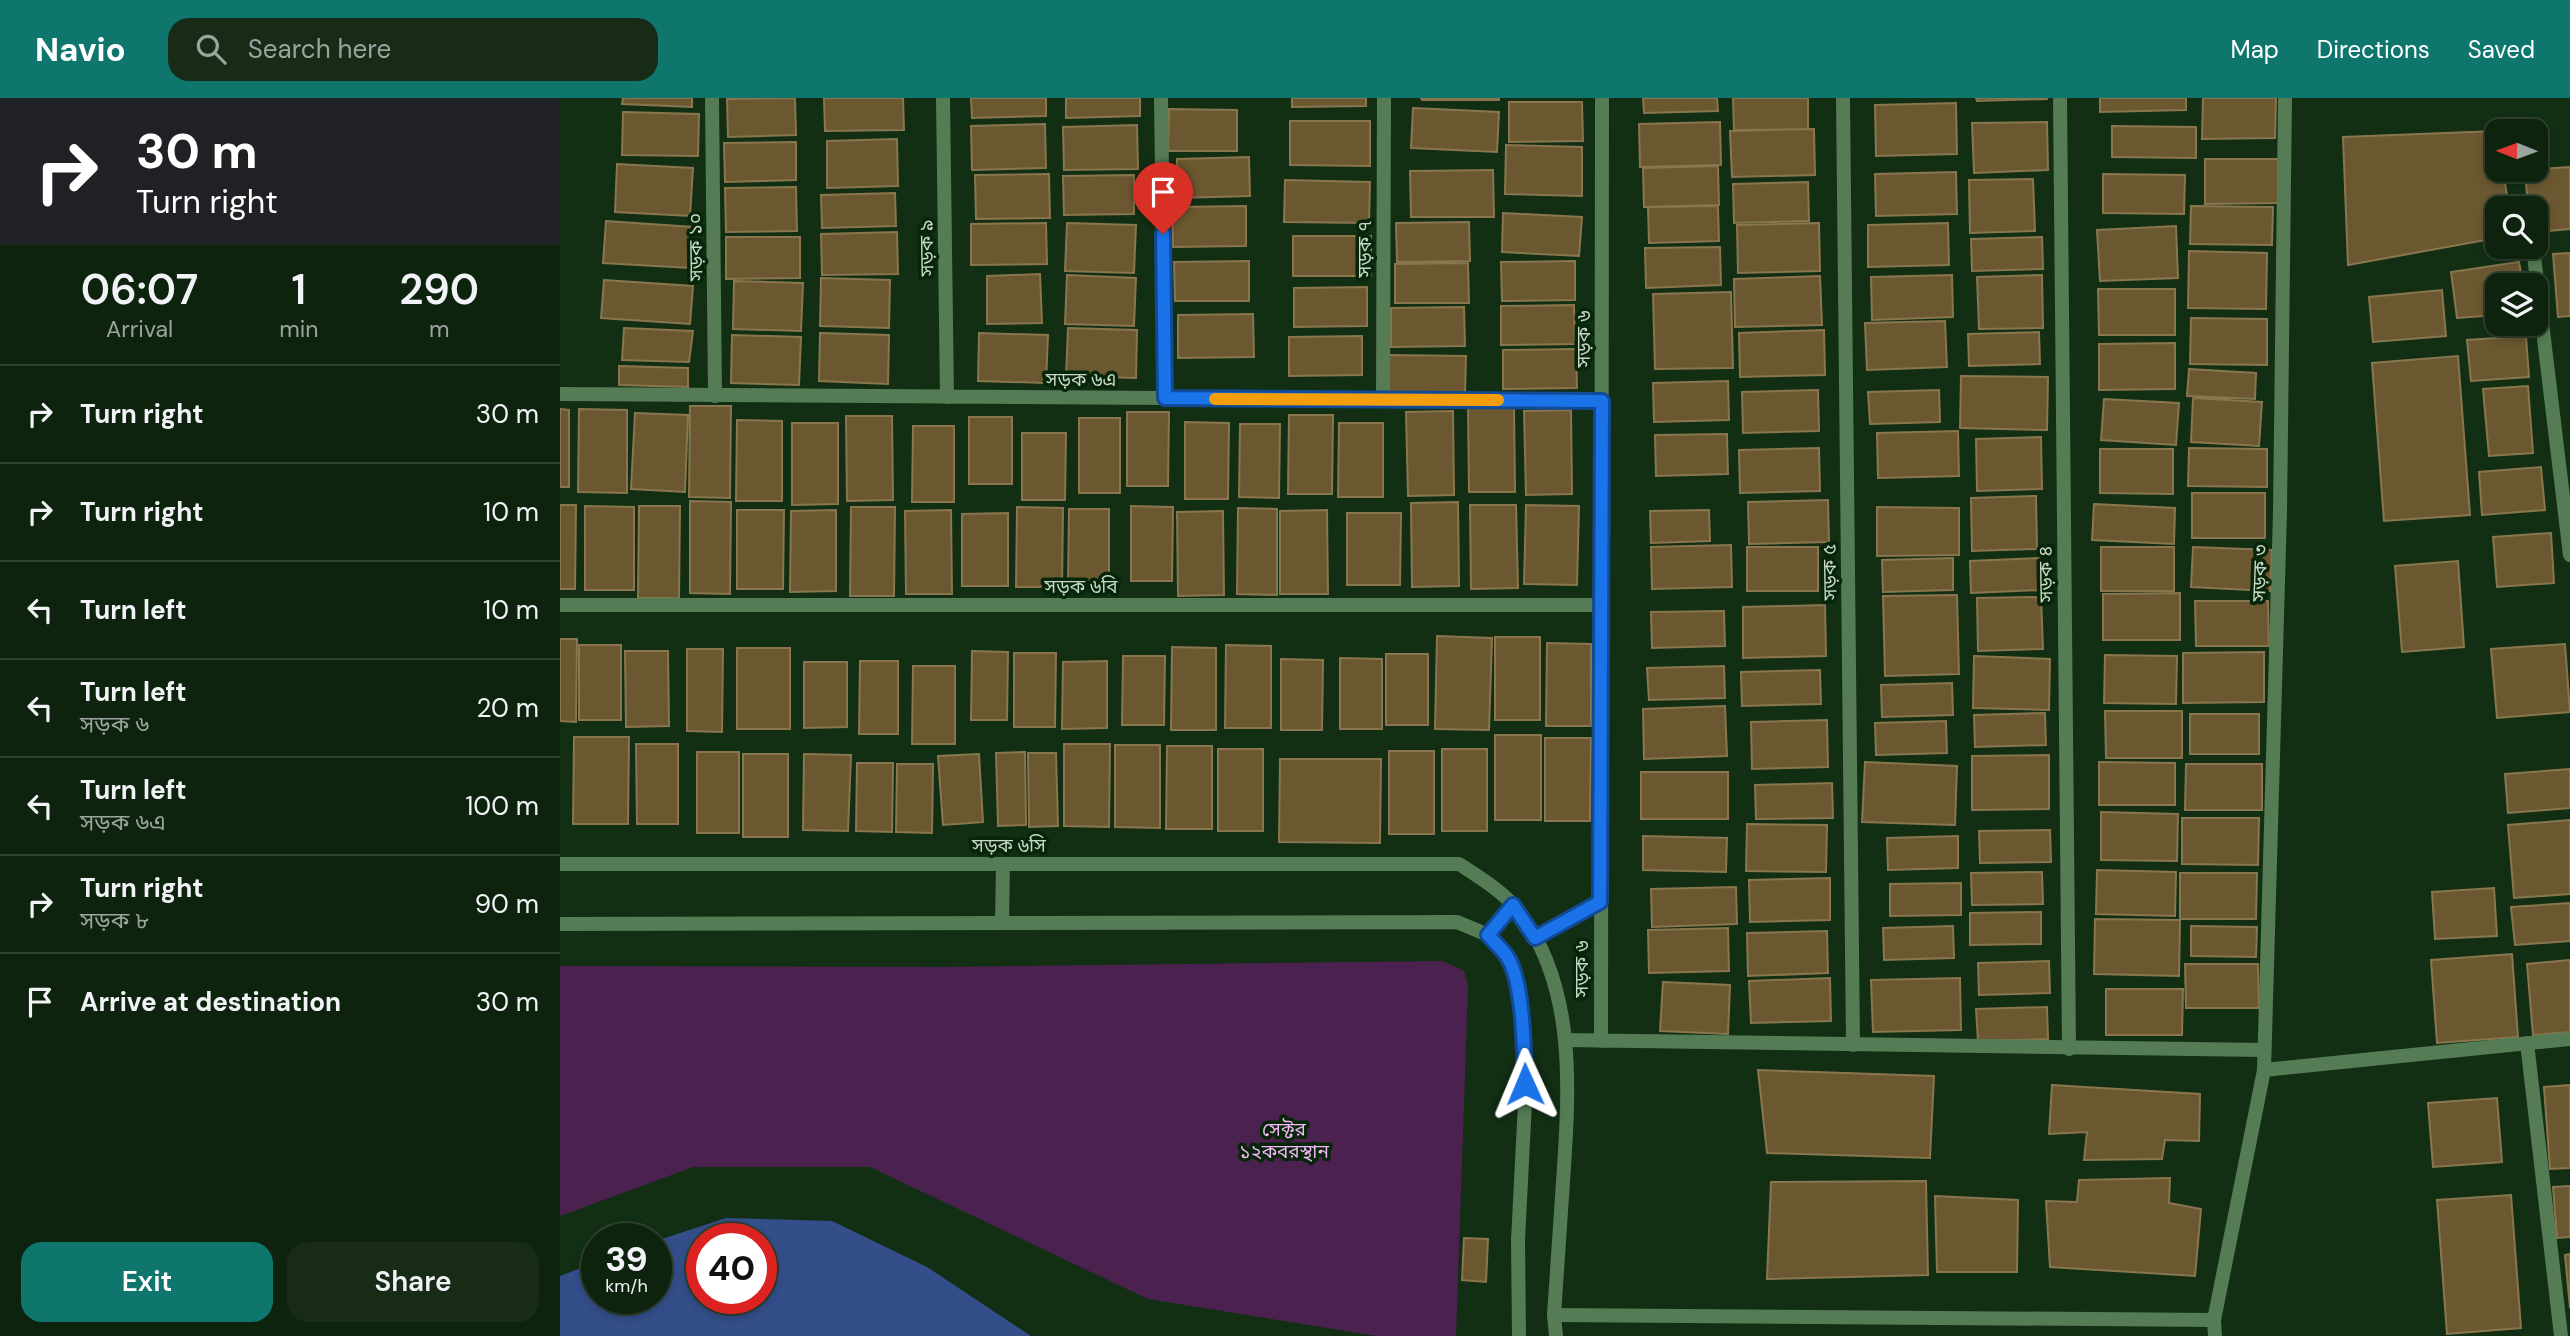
<!DOCTYPE html>
<html lang="en">
<head>
<meta charset="utf-8">
<style>
  body { margin:0; font-family:"DM Sans","Noto Sans Bengali",sans-serif; background:#172b17; color:#f1f3f6; height:100vh; display:flex; flex-direction:column; font-size:26px; white-space:nowrap }
  * { box-sizing:border-box; margin:0 }
  p { font-size:23px; color:#9ba49e }
  .icon { flex:none; width:38px; height:38px; fill:none; stroke:currentColor; stroke-width:2; stroke-linecap:round; stroke-linejoin:round }
  .map { position:relative; flex:1; overflow:hidden }
  .details { display:flex; flex-direction:column; background:#0e230e; width:560px }
  .details>* { flex:none }
  .banner { background:#202124; color:#fff; overflow:hidden }
  .needle { width:46px; rotate:271deg }
  .tools { position:absolute; left:1925px; top:21px; display:grid; gap:14px }
  .tools a { display:grid; place-items:center; width:63px; height:63px; border-radius:14px; background:#0e230e; box-shadow:0 4px 10px #0003,0 0 0 2px #2e402e; font-size:35px }
  .speed { position:absolute; left:21px; top:1125px; display:flex; gap:14px; font-size:35px; font-weight:700; text-align:center }
  .speed>* { display:grid; place-content:center; width:91px; height:91px; border-radius:50%; background:#0e230e; box-shadow:0 4px 10px #0003,0 0 0 2px #2e402e; line-height:1 }
  .speed small { font-size:18px; font-weight:400 }
  .speed .limit { border:10px solid #d22; background:#fff; color:#111 }
  .pin { position:absolute; display:grid; place-items:center; width:60px; height:60px; color:#fff; margin:-72px -30px; border-radius:50% 50% 50% 0; rotate:-45deg; box-shadow:0 0 7px #0007 }
  .pin .icon { rotate:45deg }
  .me { position:absolute; width:77px; margin:-38px; rotate:359deg; stroke-linejoin:round; filter:drop-shadow(0 0 5px #0008) }
  .turn { display:flex; align-items:center; gap:24px; height:147px; padding:0 21px; font-size:32px }
  .turn .icon { width:91px; height:91px; stroke-width:2.5 }
  .turn b { display:block; font-size:49px; line-height:60px }
  .eta { display:flex; justify-content:space-evenly; align-items:center; height:119px; text-align:center }
  .eta b { font-size:42px; font-weight:600; line-height:49px }
  .action { display:flex; gap:14px; margin-top:auto; padding:14px 21px }
  .action a { flex:1; height:80px; border-radius:21px; background:#0f766e; color:#fff; font-size:28px; font-weight:600; line-height:80px; text-align:center }
  .action a+a { background:#172b17; color:#f1f3f6 }
  ul { padding:0; list-style:none }
  li { display:flex; align-items:center; gap:21px; height:98px; padding:0 21px; border-top:2px solid #2e402e }
  li div { flex:1 }
  li b { display:block; font-size:26px }
  li em { font-style:normal }
  header { display:flex; align-items:center; gap:42px; box-sizing:border-box; height:98px; padding:0 35px; background:#0f766e; color:#fff }
  header strong { font-size:33px }
  nav { display:flex; gap:38px; margin-inline-start:auto; font-size:24px }
  .search { width:490px; height:63px; background:#172b17; display:flex; align-items:center; gap:18px; box-sizing:border-box; padding:0 24px; border-radius:21px; color:#9ba49e; font-size:26px }
  main { display:flex; flex:1; min-height:0 }
  .map>svg:first-child { display:block }
</style>
</head>
<body>
<header>
<strong>Navio</strong>
<div class="search"><svg class="icon" aria-label="search" viewBox="0 0 24 24"><circle cx="10" cy="10" r="6"/><path d="M15 15l6 6"/></svg>Search here</div>
<nav><a>Map</a><a>Directions</a><a>Saved</a></nav>
</header>
<main>
<section class="details">
<div class="banner">
<div class="turn"><svg class="icon" aria-label="right" viewBox="0 0 24 24"><path d="M7 20v-9h11M14 6l5 5-5 5"/></svg><div><b>30 m</b>Turn right</div></div>
</div>
<div class="eta">
<div><b>06:07</b><p>Arrival</p></div>
<div><b>1</b><p>min</p></div>
<div><b>290</b><p>m</p></div>
</div>
<ul>
<li><svg class="icon" aria-label="right" viewBox="0 0 24 24"><path d="M7 20v-9h11M14 6l5 5-5 5"/></svg><div><b>Turn right</b></div><em>30 m</em></li>
<li><svg class="icon" aria-label="right" viewBox="0 0 24 24"><path d="M7 20v-9h11M14 6l5 5-5 5"/></svg><div><b>Turn right</b></div><em>10 m</em></li>
<li><svg class="icon" aria-label="left" viewBox="0 0 24 24"><path d="M17 20v-9H6M10 6l-5 5 5 5"/></svg><div><b>Turn left</b></div><em>10 m</em></li>
<li><svg class="icon" aria-label="left" viewBox="0 0 24 24"><path d="M17 20v-9H6M10 6l-5 5 5 5"/></svg><div><b>Turn left</b><p>সড়ক ৬</p></div><em>20 m</em></li>
<li><svg class="icon" aria-label="left" viewBox="0 0 24 24"><path d="M17 20v-9H6M10 6l-5 5 5 5"/></svg><div><b>Turn left</b><p>সড়ক ৬এ</p></div><em>100 m</em></li>
<li><svg class="icon" aria-label="right" viewBox="0 0 24 24"><path d="M7 20v-9h11M14 6l5 5-5 5"/></svg><div><b>Turn right</b><p>সড়ক ৮</p></div><em>90 m</em></li>
<li><svg class="icon" aria-label="arrive" viewBox="0 0 24 24"><path d="M6 21V4h12l-3 4 3 4H6"/></svg><div><b>Arrive at destination</b></div><em>30 m</em></li>
</ul>
<div class="action"><a>Exit</a><a>Share</a></div>
</section>
<div class="map">
<svg width="2010" height="1238" viewBox="0 0 2010 1238">
  <rect width="100%" height="100%" fill="#122f13"/>
  <!-- green -->
  <path fill="#4b224f" d="M883,863L904,873L908,888L896,1238H817L588,1201L310,1069H133L0,1118V868L383,869Z"/>
  <!-- water -->
  <path fill="#344e8a" fill-rule="evenodd" d="M166,1120L272,1123L367,1169L471,1238H0V1178L37,1164V1200H96V1143ZM142,1141H201V1200H142Z"/>
  <!-- building -->
  <path fill="#6b5831" stroke="#89764e" stroke-width="2" d="M63,0H132V9L62,6Z
    M235,0L236,37L168,39L167,1Z
    M264,0H343L344,32L265,33Z
    M411,0H486V18L412,20Z
    M506,0H580V18L506,20Z
    M732,0H806V8L732,9Z
    M861,0H939V2H862Z
    M1083,0H1157L1158,13L1084,15Z
    M1173,0H1248V31L1174,32Z
    M1416,0H1487V1L1417,3Z
    M1540,0H1626V12L1540,14Z
    M1643,0H1716L1715,40L1642,41Z
    M949,4H1022L1023,43L949,44Z
    M1396,5L1397,56L1316,58L1315,7Z
    M853,10L939,14L937,54L851,50Z
    M609,11L677,12V53H608Z
    M63,14L139,16L138,58L62,57Z
    M730,23H810V68L730,67Z
    M1160,24L1161,67L1080,69L1079,26Z
    M1487,24L1488,72L1414,75L1412,25Z
    M485,26L486,70L412,72L411,28Z
    M577,27L578,71L504,72L503,29Z
    M1552,28L1636,29V60L1552,59Z
    M1254,31L1255,77L1172,79L1170,33Z
    M1936,33L1937,72H1943L1949,110H1937V140L1788,167L1783,39Z
    M337,41L338,88L267,90V43Z
    M236,44V82L165,84L164,45Z
    M946,47L1022,49V98L945,96Z
    M689,59L690,98L617,100V61Z
    M1645,61H1718V105L1645,106Z
    M57,66L133,70L130,118L55,114Z
    M1158,68L1159,107L1084,109L1083,70Z
    M2010,69V131L1976,134V110H1968L1965,72Z
    M933,72L934,119H851L850,73Z
    M1396,74L1397,116L1316,118L1315,76Z
    M489,76L490,120L416,121L415,77Z
    M1543,76L1625,77L1624,116L1543,115Z
    M574,77V116L504,117L503,78Z
    M1473,81L1475,133L1410,135L1409,82Z
    M725,82L810,84L809,125L724,124Z
    M1248,84L1249,123L1174,125L1173,86Z
    M236,89L237,133L166,134L165,90Z
    M335,95L336,128L262,130L261,97Z
    M686,108V148L613,149L612,109Z
    M1158,108L1159,143L1089,145L1088,109Z
    M1631,108L1713,109L1712,147L1630,146Z
    M943,115L1022,119L1019,158L942,154Z
    M46,123L133,129L130,170L43,165Z
    M909,124L910,163L837,164L836,125Z
    M486,125L487,166L411,167V126Z
    M507,125L576,127L574,175L505,173Z
    M1259,125L1260,173L1178,175L1177,127Z
    M1388,125L1389,167L1308,169V127Z
    M1616,128L1618,180L1540,183L1537,132Z
    M337,134L338,176L262,177L261,136Z
    M733,138H811V178H733Z
    M166,139H240V180L166,181Z
    M1482,139L1483,171L1412,173L1411,141Z
    M1160,149L1161,187L1086,190L1085,150Z
    M1629,153L1707,155L1706,211L1628,210Z
    M2010,155V218L1998,219L1993,156Z
    M689,163V203H615L614,164Z
    M1015,163V202L942,203L941,164Z
    M1959,164L1963,187H1937V217L1897,220L1891,174Z
    M908,165L909,205H835V166Z
    M480,176L482,225L427,226V178Z
    M507,177L576,180L574,228L505,226Z
    M1392,177L1393,219L1312,222L1311,179Z
    M1482,177L1483,230L1419,231L1417,179Z
    M1260,178L1262,227L1175,229L1174,181Z
    M261,180L330,182L329,230L260,228Z
    M44,182L133,188L130,226L41,220Z
    M174,183L243,185L241,233L173,231Z
    M807,189V228L734,229V190Z
    M1538,191H1615V237H1539Z
    M1882,192L1886,238L1813,244L1809,199Z
    M1171,194L1173,270L1095,271L1093,196Z
    M1014,207L1015,246L941,247V208Z
    M904,209L905,248L831,249V210Z
    M693,216L694,259L618,260V217Z
    M1631,220L1707,221V267L1630,266Z
    M1385,223L1387,269L1307,272L1305,225Z
    M64,230L133,233L129,264L62,262Z
    M508,230L577,232L576,280L506,278Z
    M1264,232L1265,277L1180,279L1179,235Z
    M1479,234L1480,266L1409,268L1408,236Z
    M260,235L329,237L328,286L259,283Z
    M419,235L488,237L486,285L418,283Z
    M172,237L241,239L239,287L171,285Z
    M802,238V277L729,278V239Z
    M1966,238L1969,279L1911,283L1907,242Z
    M1615,245V291L1539,292V246Z
    M1016,251L1017,290L943,291V252Z
    M829,257L906,258L905,296L829,295Z
    M1898,258L1910,417L1824,423L1812,265Z
    M59,268L128,270V289L59,287Z
    M1629,271L1696,275L1695,301L1627,298Z
    M1401,278L1488,279L1487,332L1400,330Z
    M1168,283L1169,322L1094,324L1093,285Z
    M1968,288L1973,355L1929,358L1923,291Z
    M1258,292L1259,333L1183,335L1182,294Z
    M1379,292L1380,324L1310,326L1308,294Z
    M1633,300L1702,304L1699,348L1631,344Z
    M1544,301L1619,305L1616,347L1541,342Z
    M130,308H171L170,400L129,399Z
    M954,309L955,394H909L908,310Z
    M0,311L9,312V389H0Z
    M19,311L67,312V395L18,394Z
    M1011,312L1012,396L966,397L964,313Z
    M893,313L894,397L848,398L846,314Z
    M567,314H609L608,388H567Z
    M75,315L128,317L125,394L71,391Z
    M729,317H773L772,396H728Z
    M286,318H332L333,402L287,403Z
    M409,319H452V386H409Z
    M519,320H560V395H519Z
    M177,322L222,323V403H176Z
    M625,324L669,325L668,401H625Z
    M232,325H278V406L232,407Z
    M779,325H823V399H778Z
    M680,326H720L719,400L679,399Z
    M353,328H394V404H352Z
    M1398,333L1399,378L1318,380L1317,335Z
    M462,335H506L505,402H462Z
    M1167,336L1168,376L1096,378L1095,337Z
    M1481,339L1482,391L1417,393L1416,341Z
    M1259,350L1260,393L1180,395L1179,352Z
    M1629,350L1707,351V389L1628,388Z
    M1540,351H1613V396L1540,395Z
    M1981,369L1985,412L1922,417L1919,374Z
    M1632,395H1705V440H1632Z
    M1476,398L1477,451L1412,453L1411,400Z
    M1268,402L1269,444L1189,446L1188,404Z
    M130,403L171,404L170,496L130,495Z
    M898,404L899,488L852,489L851,405Z
    M1534,406L1615,410L1614,446L1532,442Z
    M0,407H16L15,491H0Z
    M910,407H956L958,490L911,491Z
    M966,407L1019,408L1017,487L964,486Z
    M25,408L74,409V492H25Z
    M79,408H120L119,500H78Z
    M571,408L613,409L612,483H571Z
    M291,409H335L334,498H290Z
    M457,409L503,410L502,489H456Z
    M1317,409L1399,410V457L1317,458Z
    M678,410L717,411V497L677,496Z
    M509,411H549V486H508Z
    M177,412H224L223,491H177Z
    M276,412V493L230,494L231,413Z
    M391,412L392,496H346L345,413Z
    M767,412L768,496H720V413Z
    M1149,412L1150,443L1091,445L1090,413Z
    M663,413L664,497L618,498L617,414Z
    M448,415V488H402V416Z
    M787,415H841L840,487H787Z
    M1991,435L1994,485L1937,489L1933,439Z
    M1171,447L1172,489L1092,491L1091,449Z
    M1187,449H1258V493H1187Z
    M1541,449H1614V493H1541Z
    M1633,449L1712,452L1710,493L1631,489Z
    M1393,460V492L1323,494L1322,462Z
    M1480,460L1481,492L1411,495L1410,463Z
    M1898,463L1904,549L1842,554L1835,468Z
    M1620,495V542H1543V496Z
    M1397,497L1399,576L1325,578L1323,498Z
    M1481,499L1483,551L1418,553L1417,500Z
    M1635,503H1708L1709,548H1636Z
    M1265,507L1266,558L1183,560V509Z
    M1164,513L1165,548L1092,550L1091,514Z
    M877,538L932,540L929,632L875,631Z
    M935,539H980V622H935Z
    M0,541H17L16,624L0,623Z
    M987,545L1031,546V628H986Z
    M2005,546L2010,614L1937,620L1931,551Z
    M19,547H61V622H19Z
    M666,547L711,548V630H665Z
    M612,549L656,550V632H611Z
    M177,550H230V631H177Z
    M127,551H163L162,634L127,633Z
    M65,553H108L109,628L66,629Z
    M412,553L448,554L447,622H411Z
    M1704,554V604L1623,605V555Z
    M454,555H496L495,629H454Z
    M826,556H868V627H826Z
    M1545,557L1617,558L1616,606L1544,605Z
    M563,558H605L604,627H562Z
    M1414,558L1490,561L1489,612L1413,610Z
    M780,560L822,561V631H780Z
    M721,561L763,562L762,632H721Z
    M300,563H338V636H299Z
    M547,563V630L502,631L503,564Z
    M244,564H287V629L244,630Z
    M353,568H395V646H352Z
    M1164,568L1165,600L1089,602L1087,570Z
    M1260,572L1261,606L1182,608L1181,574Z
    M1392,585L1393,617L1322,619L1321,587Z
    M1165,608L1167,658L1084,661L1083,611Z
    M1545,613H1622V660H1546Z
    M1485,615L1486,647L1415,649L1414,617Z
    M1630,616H1699V656H1630Z
    M1267,622L1268,669L1192,671L1191,624Z
    M1386,623L1387,655L1316,657L1315,625Z
    M935,637H981V722H935Z
    M14,639H69L68,726H13Z
    M985,640H1031L1030,723H985Z
    M76,646H118V726H77Z
    M504,646H550L549,729L504,728Z
    M555,647H600V730L555,729Z
    M607,648H652V731H606Z
    M658,651H703V733H658Z
    M882,651H927V733H882Z
    M829,653H874V736H829Z
    M137,654H179V735H137Z
    M465,654L466,727L438,728L436,655Z
    M468,655H496L498,728L469,729Z
    M183,656H228V739H183Z
    M244,656L291,657L288,733L243,732Z
    M419,656L423,724L383,727L378,658Z
    M1489,657V711L1412,712V658Z
    M720,661H821L820,745L719,744Z
    M1305,664L1397,668L1395,727L1302,724Z
    M1539,664L1615,665V707H1539Z
    M297,665H333L332,734L296,733Z
    M337,666H373L372,735L336,734Z
    M1626,666H1702V712H1625Z
    M2010,671V710L1948,715L1945,676Z
    M1081,674H1168V721H1081Z
    M1272,685L1273,720L1196,721L1195,687Z
    M1541,714L1618,716L1617,763L1541,762Z
    M1622,720H1699L1698,767L1622,766Z
    M2010,722V796L1954,800L1948,727Z
    M1187,726L1267,727L1266,774L1186,773Z
    M1490,732L1491,764L1420,765L1419,733Z
    M1083,738L1167,740L1166,774L1083,772Z
    M1398,738V770L1328,772L1327,740Z
    M1537,772L1616,774L1615,818L1536,816Z
    M1482,774L1483,806L1412,807L1411,775Z
    M1620,775H1697L1696,821H1620Z
    M1270,780V822L1190,824L1189,782Z
    M1401,785V817L1330,818V786Z
    M1176,789L1177,826L1092,829L1091,791Z
    M1934,790L1937,838L1875,841L1872,794Z
    M2010,805V843L1955,847L1951,809Z
    M1481,814V846L1410,847V815Z
    M1535,821L1620,822L1619,878L1534,876Z
    M1393,828L1394,860L1324,862L1323,830Z
    M1631,828L1697,829L1696,859L1631,858Z
    M1168,830L1169,873L1089,875L1088,832Z
    M1267,833L1268,875L1188,878L1187,835Z
    M1952,856L1958,939L1877,945L1871,862Z
    M2010,862V934L1973,937L1967,866Z
    M1489,863L1490,895L1419,897L1418,865Z
    M1625,866H1698L1699,910H1626Z
    M1270,880L1271,923L1191,925L1189,883Z
    M1400,880L1401,932L1313,934L1311,882Z
    M1103,884L1170,887L1168,936L1100,933Z
    M1546,891H1623L1622,937H1546Z
    M1487,909L1488,941L1418,943L1416,911Z
    M1198,972L1374,978L1370,1060L1207,1055Z
    M1492,987L1640,996L1639,1043L1605,1042L1602,1061L1524,1062L1527,1034L1489,1036Z
    M2010,987V1070L1990,1071L1984,989Z
    M1937,1000L1942,1064L1873,1069L1868,1005Z
    M1610,1080L1609,1105L1641,1111L1635,1178L1490,1169L1486,1103L1517,1104L1519,1082Z
    M1366,1083L1368,1177L1207,1181L1211,1084Z
    M2010,1088V1139L1997,1140L1993,1089Z
    M1951,1097L1961,1230L1887,1236L1877,1102Z
    M1375,1098L1458,1102L1457,1174H1377Z
    M904,1140L928,1141L926,1184L902,1182Z
    M2010,1156V1210L2005,1157Z"/>
  <g fill="none" stroke-linecap="round" stroke-linejoin="round">
    <!-- minor -->
    <path stroke="#557c55" stroke-width="14" d="M152,0L155,298
      M383,0L387,299
      M601,0L605,300
      M1283,0L1293,947
      M1500,0L1509,951
      M1974,158L2010,457
      M0,296L1043,303
      M823,302L824,0
      M0,507H1043
      M975,840L1040,804
      M1005,942L1704,952
      M1041,943L1042,0
      M1967,945L2001,1238
      M1704,972L2010,941
      M994,1217L1654,1222
      M1655,1238L1654,1222L1704,972L1720,414L1725,0"/>
    <!-- tertiary -->
    <path stroke="#557c55" stroke-width="14" d="M0,766H899C922,781 944,794 961,816C1017,893 1009,994 1003,1084C1000,1128 997,1173 994,1217L996,1238
      M442,825L443,766
      M0,826L897,824L928,837L948,859L959,894L964,947L965,1005L958,1142L959,1238
      M928,837L953,807"/>
  </g>
  <g fill="none" stroke-linecap="round" stroke-linejoin="round">
    <!-- route casing -->
    <g stroke="#114b97" stroke-width="18">
      <path id="route" d="M603,136L605,300L1042,303L1040,804L975,840L953,807L928,837C934,844 941,850 946,857C964,881 964,955 965,986"/>
    </g>
    <!-- route -->
    <use href="#route" stroke="#1a73e8" stroke-width="12"/>
    <!-- slow -->
    <path stroke="#f59e0b" stroke-width="12" d="M655,301L938,302"/>
  </g>
  <g text-anchor="middle" stroke-width="7" stroke-linejoin="round" paint-order="stroke">
    <!-- street labels -->
    <g font-size="19" fill="#c7d8c6" stroke="#072509">
      <text transform="translate(135 149) rotate(-91)" y="7">সড়ক ১০</text>
      <text transform="translate(366 150) rotate(-91)" y="7">সড়ক ৯</text>
      <text transform="translate(804 151) rotate(-90)" y="7">সড়ক ৭</text>
      <text transform="translate(1023 241) rotate(-90)" y="7">সড়ক ৬</text>
      <text x="521" y="288">সড়ক ৬এ</text>
      <text transform="translate(1269 474) rotate(-91)" y="7">সড়ক ৫</text>
      <text transform="translate(1699 475) rotate(-88)" y="7">সড়ক ৩</text>
      <text transform="translate(1485 476) rotate(-91)" y="7">সড়ক ৪</text>
      <text x="521" y="495">সড়ক ৬বি</text>
      <text x="449" y="754">সড়ক ৬সি</text>
      <text transform="translate(1021 871) rotate(-90)" y="7">সড়ক ৬</text>
    </g>
    <!-- park labels -->
    <g font-size="19" fill="#f3b8f7" stroke="#072509">
      <text x="724" y="1038">সেক্টর<tspan x="724" dy="22">১২কবরস্থান</tspan></text>
    </g>
  </g>
</svg>
<div class="tools">
<a><svg class="needle" viewBox="-14 -14 28 28"><path d="M0-13l5 13h-10z" fill="#e53935"/><path d="M0 13l5-13h-10z" fill="#9ba49e"/></svg></a>
<a><svg class="icon" aria-label="search" viewBox="0 0 24 24"><circle cx="10" cy="10" r="6"/><path d="M15 15l6 6"/></svg></a>
<a><svg class="icon" aria-label="layers" viewBox="0 0 24 24"><path d="M12 4l9 5-9 5-9-5zM3 14l9 5 9-5"/></svg></a>
</div>
<div class="speed"><div>39<small>km/h</small></div><div class="limit">40</div></div>
<div class="pin" style="left:603px;top:136px;background:#d93025"><svg class="icon" aria-label="arrive" viewBox="0 0 24 24"><path d="M6 21V4h12l-3 4 3 4H6"/></svg></div>
<svg class="me" style="left:965px;top:986px" viewBox="-20 -20 40 40"><path d="M0-17L14 15 0 8-14 15z" fill="#1a73e8" stroke="#fff" stroke-width="4"/></svg>
</div>
</main>
</body>
</html>
